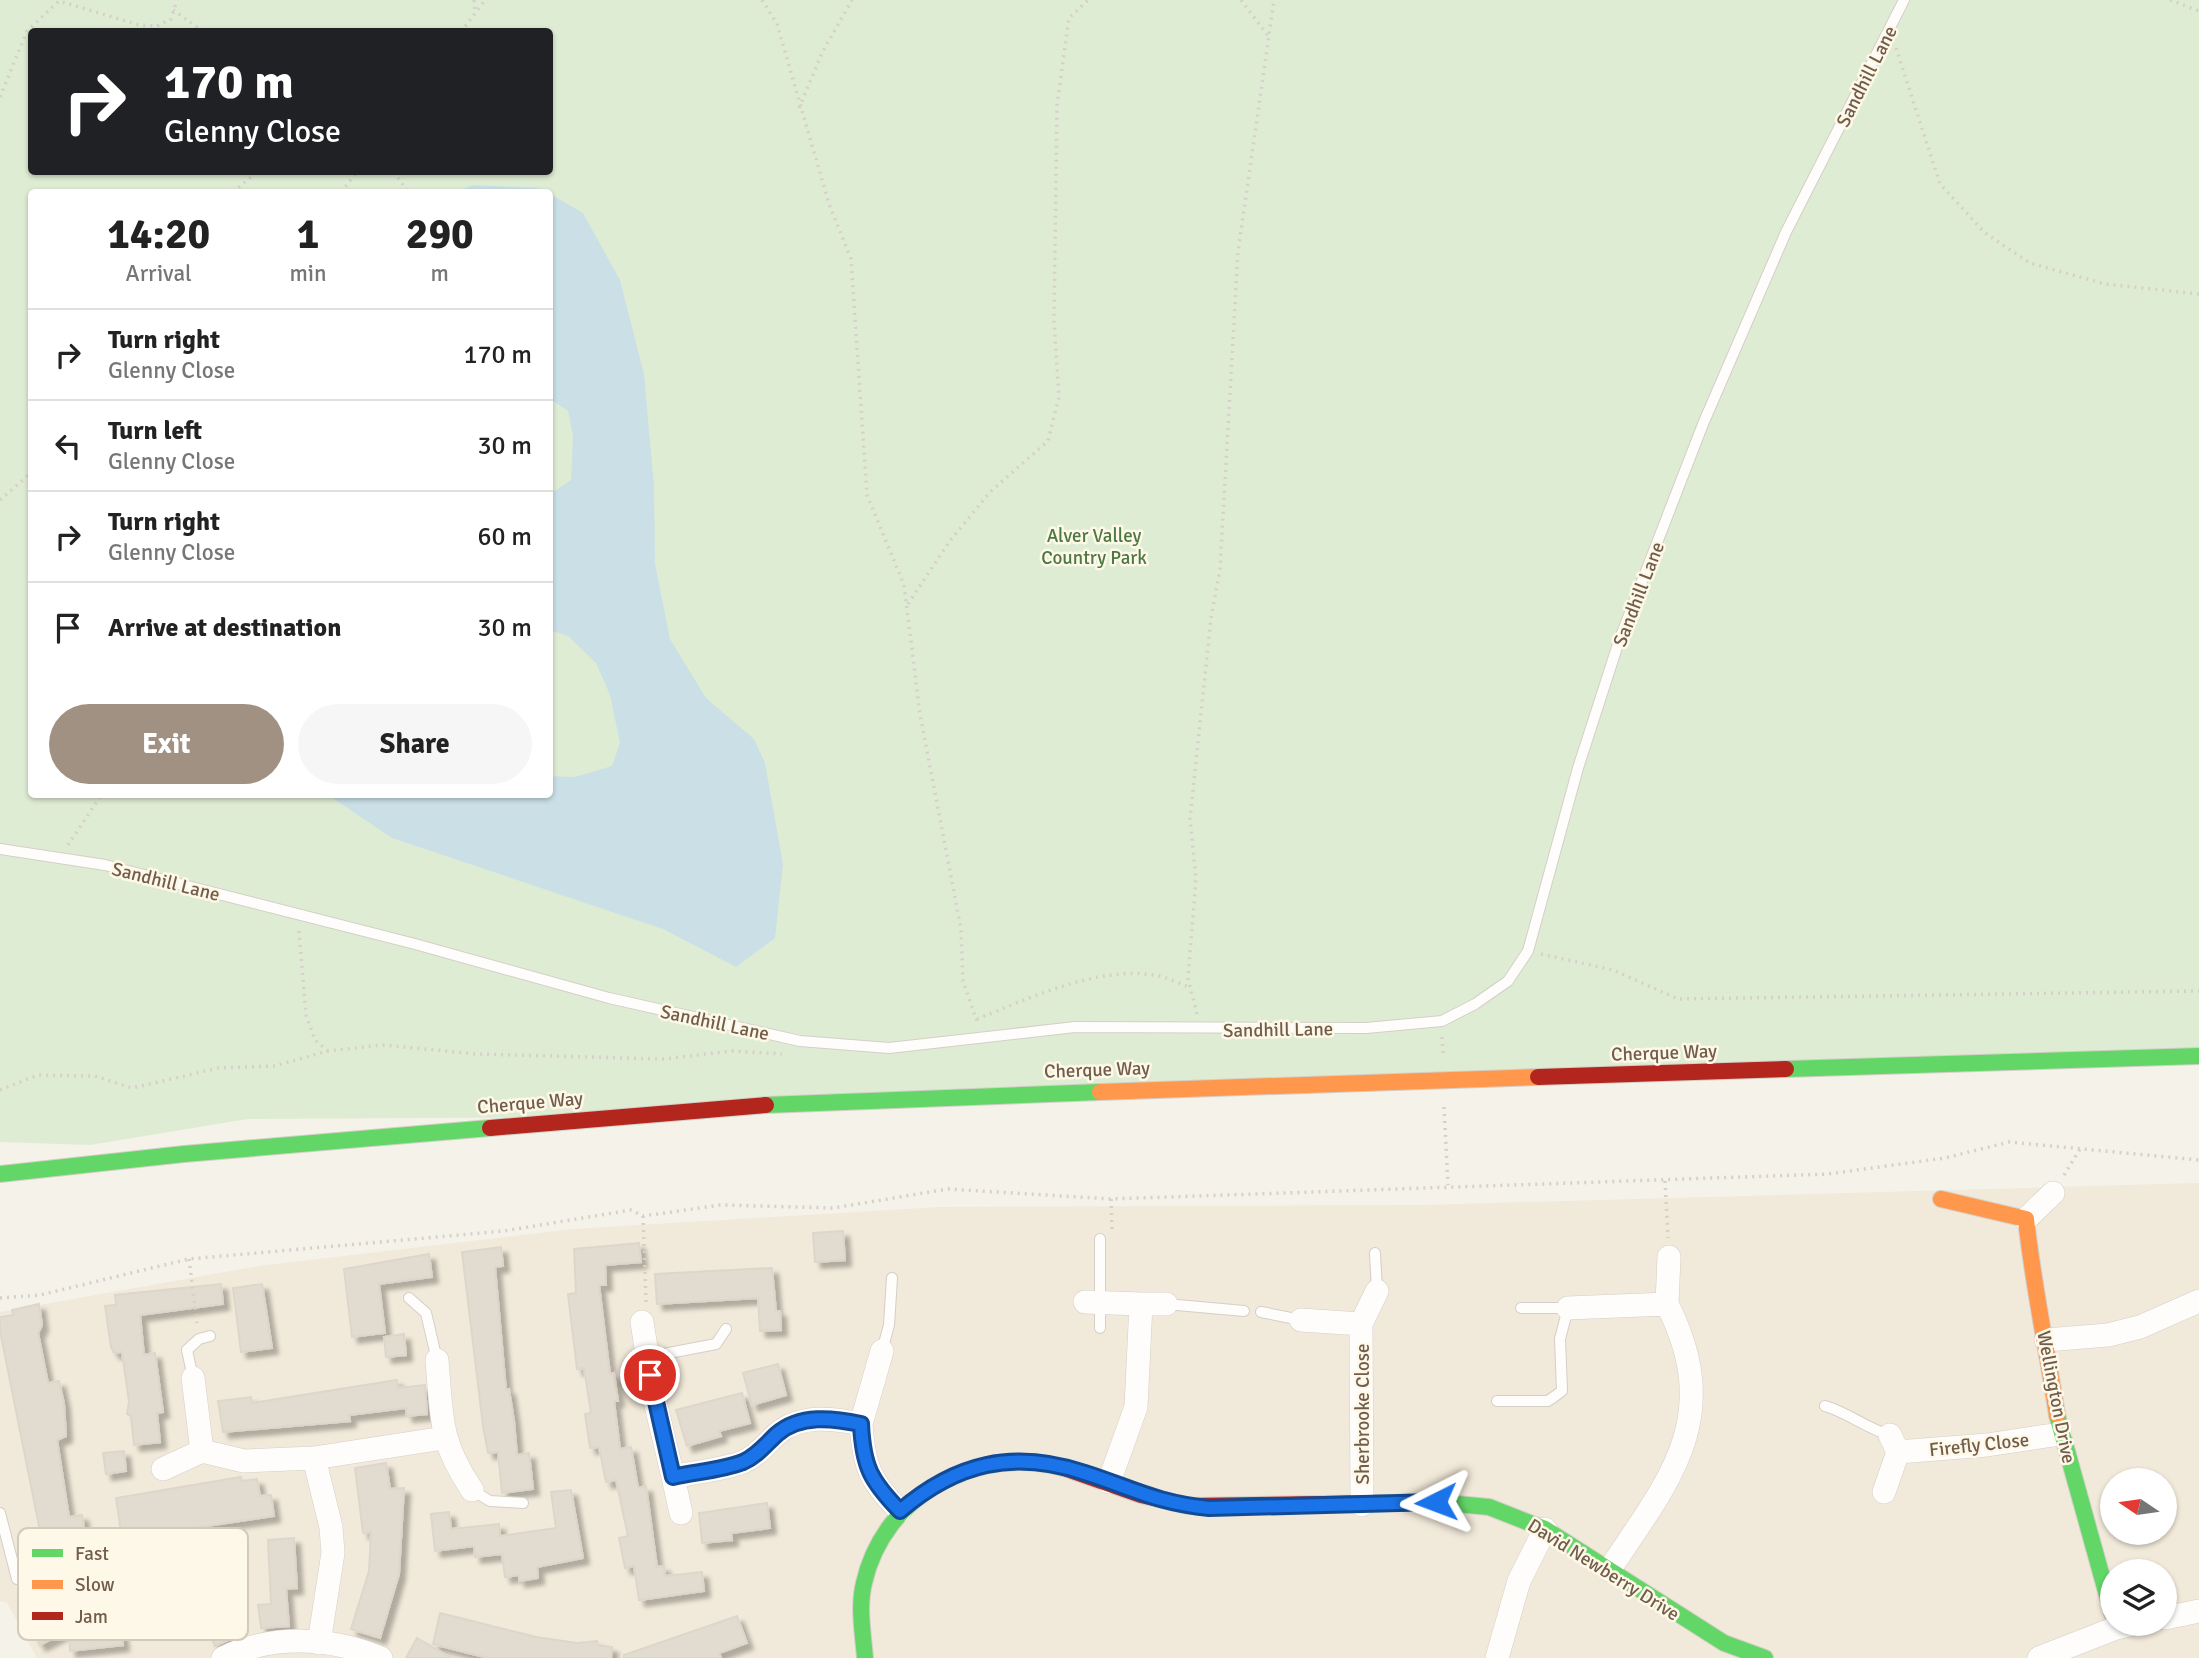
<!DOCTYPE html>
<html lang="en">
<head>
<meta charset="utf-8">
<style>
  body { margin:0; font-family:Signika,sans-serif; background:#f6f6f6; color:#222; height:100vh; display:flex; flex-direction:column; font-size:26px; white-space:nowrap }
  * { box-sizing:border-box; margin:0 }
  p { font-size:23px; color:#767676 }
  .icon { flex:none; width:38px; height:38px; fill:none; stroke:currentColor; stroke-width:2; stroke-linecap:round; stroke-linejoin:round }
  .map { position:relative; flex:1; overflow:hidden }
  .side { position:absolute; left:28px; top:189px; width:525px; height:609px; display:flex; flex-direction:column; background:#fff; border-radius:7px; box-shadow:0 2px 5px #0004 }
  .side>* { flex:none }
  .hud { position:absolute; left:28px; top:28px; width:525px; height:147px; border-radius:7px; box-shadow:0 2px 5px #0004; background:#202124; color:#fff; overflow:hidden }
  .needle { width:46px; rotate:283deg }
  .fabs { position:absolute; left:2100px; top:1468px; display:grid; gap:14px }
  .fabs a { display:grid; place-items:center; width:77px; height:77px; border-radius:50%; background:#fff; box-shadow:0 2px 5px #0004; font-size:35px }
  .pin { position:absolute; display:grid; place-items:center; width:60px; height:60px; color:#fff; margin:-30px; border:4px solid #fff; border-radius:50%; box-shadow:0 2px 7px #0007 }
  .me { position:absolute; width:77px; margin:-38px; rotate:267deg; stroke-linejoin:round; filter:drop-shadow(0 0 5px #0008) }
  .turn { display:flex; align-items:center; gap:24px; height:147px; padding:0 21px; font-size:32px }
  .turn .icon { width:91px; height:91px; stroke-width:2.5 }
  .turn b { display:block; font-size:49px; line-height:60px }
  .eta { display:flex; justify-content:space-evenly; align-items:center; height:119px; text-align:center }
  .eta b { font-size:42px; font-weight:700; line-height:49px }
  .action { display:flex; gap:14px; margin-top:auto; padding:14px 21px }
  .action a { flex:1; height:80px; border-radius:42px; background:#a09182; color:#fff; font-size:28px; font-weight:700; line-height:80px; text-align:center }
  .action a+a { background:#f6f6f6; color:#222 }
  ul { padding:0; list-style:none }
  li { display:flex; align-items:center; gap:21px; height:91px; padding:0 21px; border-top:2px solid #e0e0e0 }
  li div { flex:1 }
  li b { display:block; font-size:26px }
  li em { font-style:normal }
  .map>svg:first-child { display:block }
</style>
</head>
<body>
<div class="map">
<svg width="2199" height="1658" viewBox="0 0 2199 1658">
  <defs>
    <filter id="shadow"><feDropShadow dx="6" dy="6" stdDeviation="2" flood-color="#0004"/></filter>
  </defs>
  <rect width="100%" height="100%" fill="#f5f2e9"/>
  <!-- residential -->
  <path fill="#f1e9d9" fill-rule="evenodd" d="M2199,1183V1658H37L7,1603L0,1601V1312L259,1266L573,1229L940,1207L1423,1205ZM2112,1480H2165V1533H2112ZM2112,1572H2165V1624H2112Z"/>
  <!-- green -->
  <path fill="#dfecd4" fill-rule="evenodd" d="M0,0H2199V1056L605,1117L248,1119L90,1145L0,1142ZM32,32H550V172H32ZM32,192H550V794H32Z"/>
  <!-- water -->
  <path fill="#cae0e6" d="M473,185L537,188L546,192H457Z
    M550,194L583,213L620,280L644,374L654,486L655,564L670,639L706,698L754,739L765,763L783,864L775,938L736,967L663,929L392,838L328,795L550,794V776L575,777L612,766L620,743L610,695L596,663L568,636L550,630V494L571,480L573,436L568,411L550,399Z"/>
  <!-- building -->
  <path fill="#e2dbd0" stroke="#ded6cb" stroke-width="2" filter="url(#shadow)" d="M843,1231L845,1260L815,1262L813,1233Z
    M639,1243L641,1262L605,1265L606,1285H599L610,1374L614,1373L618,1401H614L620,1449L631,1447L638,1488L646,1486L657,1567L664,1566L665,1576L702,1572L704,1591L639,1600L634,1566L625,1568L619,1538L628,1536L616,1480L606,1482L599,1447L590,1448L585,1414L591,1413L584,1368L577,1369L568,1294L576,1293L574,1249Z
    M501,1247L503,1266L495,1267L506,1390L509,1389L514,1421L517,1455L529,1453L533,1489L502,1493L498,1452L488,1453L483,1426L462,1252Z
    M429,1254L432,1277L379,1284L385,1333L352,1337L344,1269Z
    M772,1268L776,1311H780L781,1330L760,1331L758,1298L657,1304L655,1274Z
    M221,1284L223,1304L140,1315L144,1355L155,1353L163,1412L157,1413L160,1442L134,1445L131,1416L127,1414L129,1402L122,1352L114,1353L111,1347L105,1306L116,1305L115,1295Z
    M262,1284L272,1348L241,1352L233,1288Z
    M39,1304L42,1325L38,1333L48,1383L59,1381L64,1404L66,1436L57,1440L69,1517L82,1515L85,1535L77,1536L84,1581L51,1586L0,1331V1317L13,1315L12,1310Z
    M404,1334L406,1355L386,1357L384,1337Z
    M778,1364L786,1395L752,1405L743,1373Z
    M397,1380L398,1388L425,1385L427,1414L407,1416L406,1408L349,1415L350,1421L223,1432L218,1401L251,1397L252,1403Z
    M742,1393L750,1423L719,1431L721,1436L687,1446L676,1410Z
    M124,1451L126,1471L106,1474L103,1453Z
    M386,1463L390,1489L404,1488L399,1574L380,1638L351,1629L369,1571L371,1532L363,1533L355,1468Z
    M241,1477L242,1481L257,1479L260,1496L271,1495L274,1516L146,1535L145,1528L121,1532L116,1498Z
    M571,1490L583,1558L537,1567L538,1578L519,1581V1575L505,1577L502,1554L475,1557L474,1546L435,1551L431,1514L449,1512L451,1529L499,1524L500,1536L556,1528L551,1492Z
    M767,1503L770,1528L731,1533L732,1540L702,1543L699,1513Z
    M294,1538L297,1588L286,1589L289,1626L261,1628L258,1605L271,1604L268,1540Z
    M217,1582L220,1603L235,1637L215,1646L201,1614L156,1619V1625L121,1628L123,1645L70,1651L69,1630L40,1645L30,1627L36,1623L32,1618L124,1608L122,1594L188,1588V1585Z
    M440,1613L536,1637L577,1643L597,1641L598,1645L612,1647L611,1658H489L468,1653L433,1644Z
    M737,1616L747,1643L719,1653L721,1658H624V1655Z
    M417,1638L451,1658H406Z"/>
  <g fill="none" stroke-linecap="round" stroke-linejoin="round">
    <!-- lane casing -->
    <g stroke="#d4cfc7" stroke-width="12">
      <path id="lane" d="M0,849L105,865L415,944L609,998L800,1041L889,1048L1075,1027L1366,1028L1442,1021L1475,1004L1508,981L1528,951L1578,768L1619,641L1703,424L1786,232L1904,0
        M1375,1253L1377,1291
        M409,1298L426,1313L437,1360
        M1166,1304L1244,1311
        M1261,1312L1301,1320
        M1100,1328V1239
        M882,1351L889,1325L892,1278
        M648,1357L716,1344L726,1329
        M193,1378L187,1350L199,1339L210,1336
        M1497,1401H1548L1562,1391L1560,1339L1568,1308H1521
        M1825,1406C1849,1413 1867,1429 1890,1435
        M472,1490L490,1501L523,1503
        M0,1513L17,1579"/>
    </g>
    <!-- street casing -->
    <g stroke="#d4cfc7" stroke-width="24">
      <path id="street" d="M2026,1219L2053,1193
        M1085,1302L1141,1304L1136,1407L1109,1482
        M1141,1304H1166
        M1667,1304L1669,1257
        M1568,1308L1667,1304C1724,1417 1671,1478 1609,1570
        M1301,1320L1361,1324L1362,1505
        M642,1322L653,1393L673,1477C695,1472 722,1470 743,1462C757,1456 766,1444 777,1434C800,1414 833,1418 861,1424C864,1467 870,1481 900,1511
        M1361,1324L1377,1291
        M2046,1340L2108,1335L2140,1327L2199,1301
        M437,1360C442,1418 439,1441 472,1490
        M193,1378L202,1451
        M861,1424L882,1351
        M1898,1452L1987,1445L2060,1434
        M314,1458L331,1527L333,1553L319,1643
        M163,1469L202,1451L244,1461L314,1458L444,1438
        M673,1477L681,1513
        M1884,1492L1898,1452L1890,1435
        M2165,1618L2199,1611
        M223,1658C272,1634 331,1637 381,1658
        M1497,1658L1519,1581L1545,1529
        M2039,1658L2116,1628L2134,1624"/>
    </g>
    <!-- fast casing -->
    <g stroke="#d5cfc7" stroke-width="18">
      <path id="fast" d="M1786,1069L2199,1056
        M766,1105L1100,1092
        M0,1174L184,1154L490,1128
        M2057,1415L2112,1613
        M1392,1503L1436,1502L1489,1507L1545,1529L1724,1643L1765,1658
        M865,1658C863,1633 858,1607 864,1583C884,1494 978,1444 1064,1468"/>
    </g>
    <!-- slow casing -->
    <g stroke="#d5cfc7" stroke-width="18">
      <path id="slow" d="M1100,1092L1538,1077
        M1941,1199L2026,1219C2033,1285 2047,1349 2057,1415"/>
    </g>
    <!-- jam casing -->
    <g stroke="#d5cfc7" stroke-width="18">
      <path id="jam" d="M1538,1077L1786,1069
        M490,1128L766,1105
        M1064,1468L1141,1495L1189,1506L1392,1503"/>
    </g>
    <!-- path -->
    <path stroke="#d7d0ca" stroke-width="3.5" stroke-dasharray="2 5" stroke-linecap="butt" d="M474,0L475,10
      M762,0L777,24L829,204L851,259L867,495L904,585L920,714L961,929L963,981L978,1024
      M1241,0L1269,37
      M2170,0L2199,11
      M173,10L204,32
      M461,32L485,0
      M1896,48L1940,184L1985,233L2030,263L2105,284L2199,294
      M0,97L27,31L59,1L139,25L157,26L171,19L177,0
      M799,108L822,53L852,0
      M394,172L408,192
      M233,192L257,172
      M341,192L357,172
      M0,500L32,472
      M908,604L949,542L990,492L1048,441L1059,397L1054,321L1057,105L1069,18L1088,0
      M68,845L102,794
      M299,931L306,1015L315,1040L328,1051
      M1541,954L1613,970L1678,999L2199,991
      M1197,1014L1188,978L1196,879L1190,819L1211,618L1220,569L1238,252L1274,0
      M977,1019C1027,999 1098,966 1153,975C1165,976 1178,983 1189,987
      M1442,1037L1443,1053
      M0,1090L38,1075L95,1076L132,1088L219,1068L274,1066L328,1051L383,1045L476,1054L664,1059L732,1051L782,1054
      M1444,1107L1448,1185
      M2064,1175L2080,1149
      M1665,1181L1668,1238
      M1111,1199L1112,1229
      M643,1216L646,1302
      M189,1259L197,1323
      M0,1298L40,1295L189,1259L504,1231L631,1210L643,1216L721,1205L833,1208L948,1189L1111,1199L1828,1174L1945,1158L2009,1142L2199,1160"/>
    <!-- lane -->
    <use href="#lane" stroke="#fefdfc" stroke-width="10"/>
    <!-- street -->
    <use href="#street" stroke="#fefdfc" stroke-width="23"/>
    <!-- fast -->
    <use href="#fast" stroke="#63d668" stroke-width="16"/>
    <!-- slow -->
    <use href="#slow" stroke="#ff974d" stroke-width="16"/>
    <!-- jam -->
    <use href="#jam" stroke="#b3261e" stroke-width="16"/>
  </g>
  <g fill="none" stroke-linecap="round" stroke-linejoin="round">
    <!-- route casing -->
    <g stroke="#114b97" stroke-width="18">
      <path id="route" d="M650,1375L673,1477C695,1472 722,1470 743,1462C757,1456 766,1444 777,1434C800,1414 833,1418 861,1424C863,1467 871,1481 900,1511C956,1463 1013,1449 1085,1473C1132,1488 1157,1503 1209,1508L1436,1502"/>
    </g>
    <!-- route -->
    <use href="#route" stroke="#1a73e8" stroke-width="12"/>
  </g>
  <g text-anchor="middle" stroke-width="5" stroke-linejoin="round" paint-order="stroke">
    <!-- street labels -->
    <g font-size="19" fill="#725d4a" stroke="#fef8e9">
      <text transform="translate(1866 76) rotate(-63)" y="7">Sandhill Lane</text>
      <text transform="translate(1638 594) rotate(-69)" y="7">Sandhill Lane</text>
      <text transform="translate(166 881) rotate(14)" y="7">Sandhill Lane</text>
      <text transform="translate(715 1022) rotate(12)" y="7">Sandhill Lane</text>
      <text transform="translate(1278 1029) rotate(-1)" y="7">Sandhill Lane</text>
      <text transform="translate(1664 1052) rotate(-2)" y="7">Cherque Way</text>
      <text transform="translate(1097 1069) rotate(-2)" y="7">Cherque Way</text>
      <text transform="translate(530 1102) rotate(-5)" y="7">Cherque Way</text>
      <text transform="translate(2057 1397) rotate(79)" y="7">Wellington Drive</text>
      <text transform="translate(1362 1414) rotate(-90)" y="7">Sherbrooke Close</text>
      <text transform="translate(1979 1444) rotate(-6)" y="7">Firefly Close</text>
      <text transform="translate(1604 1569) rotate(32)" y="7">David Newberry Drive</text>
    </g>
    <!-- park labels -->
    <g font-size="19" fill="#4c7842" stroke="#fef8e9">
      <text x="1094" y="542">Alver Valley<tspan x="1094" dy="22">Country Park</tspan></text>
    </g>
  </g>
  <!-- legend -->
  <rect x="18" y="1528" width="230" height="112" rx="10" fill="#fef8e9" stroke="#d4cab9" stroke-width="2"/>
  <rect x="32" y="1549" width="31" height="8" fill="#63d668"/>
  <rect x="32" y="1580" width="31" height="9" fill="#ff974d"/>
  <rect x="32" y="1612" width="31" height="8" fill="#b3261e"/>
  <g font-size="19" fill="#725d4a">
    <text x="75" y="1560">Fast</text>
    <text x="75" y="1591">Slow</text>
    <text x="75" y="1623">Jam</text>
  </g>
</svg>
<div class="fabs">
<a><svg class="needle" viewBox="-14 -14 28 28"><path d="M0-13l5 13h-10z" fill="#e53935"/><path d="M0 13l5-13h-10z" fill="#767676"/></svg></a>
<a><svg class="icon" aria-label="layers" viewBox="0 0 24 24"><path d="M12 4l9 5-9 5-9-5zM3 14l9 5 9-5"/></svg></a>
</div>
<div class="pin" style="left:650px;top:1375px;background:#d93025"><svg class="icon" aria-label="arrive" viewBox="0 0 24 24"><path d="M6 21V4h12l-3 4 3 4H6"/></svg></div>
<svg class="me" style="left:1436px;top:1502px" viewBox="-20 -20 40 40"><path d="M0-17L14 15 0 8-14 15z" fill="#1a73e8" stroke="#fff" stroke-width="4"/></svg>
<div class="hud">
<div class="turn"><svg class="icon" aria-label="right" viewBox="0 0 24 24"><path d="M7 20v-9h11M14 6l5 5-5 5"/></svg><div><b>170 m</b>Glenny Close</div></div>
</div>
<section class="side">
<div class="eta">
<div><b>14:20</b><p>Arrival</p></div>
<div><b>1</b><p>min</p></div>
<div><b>290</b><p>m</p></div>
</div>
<ul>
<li><svg class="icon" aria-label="right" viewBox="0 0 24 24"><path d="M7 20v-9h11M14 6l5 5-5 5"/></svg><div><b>Turn right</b><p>Glenny Close</p></div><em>170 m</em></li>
<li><svg class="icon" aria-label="left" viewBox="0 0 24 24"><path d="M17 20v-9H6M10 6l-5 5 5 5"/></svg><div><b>Turn left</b><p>Glenny Close</p></div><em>30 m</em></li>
<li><svg class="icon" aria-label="right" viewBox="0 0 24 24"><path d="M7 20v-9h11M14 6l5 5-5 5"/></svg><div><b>Turn right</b><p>Glenny Close</p></div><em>60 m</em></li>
<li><svg class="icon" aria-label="arrive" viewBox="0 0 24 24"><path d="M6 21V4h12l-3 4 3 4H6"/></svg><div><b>Arrive at destination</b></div><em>30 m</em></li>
</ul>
<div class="action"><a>Exit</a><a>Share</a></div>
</section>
</div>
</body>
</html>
